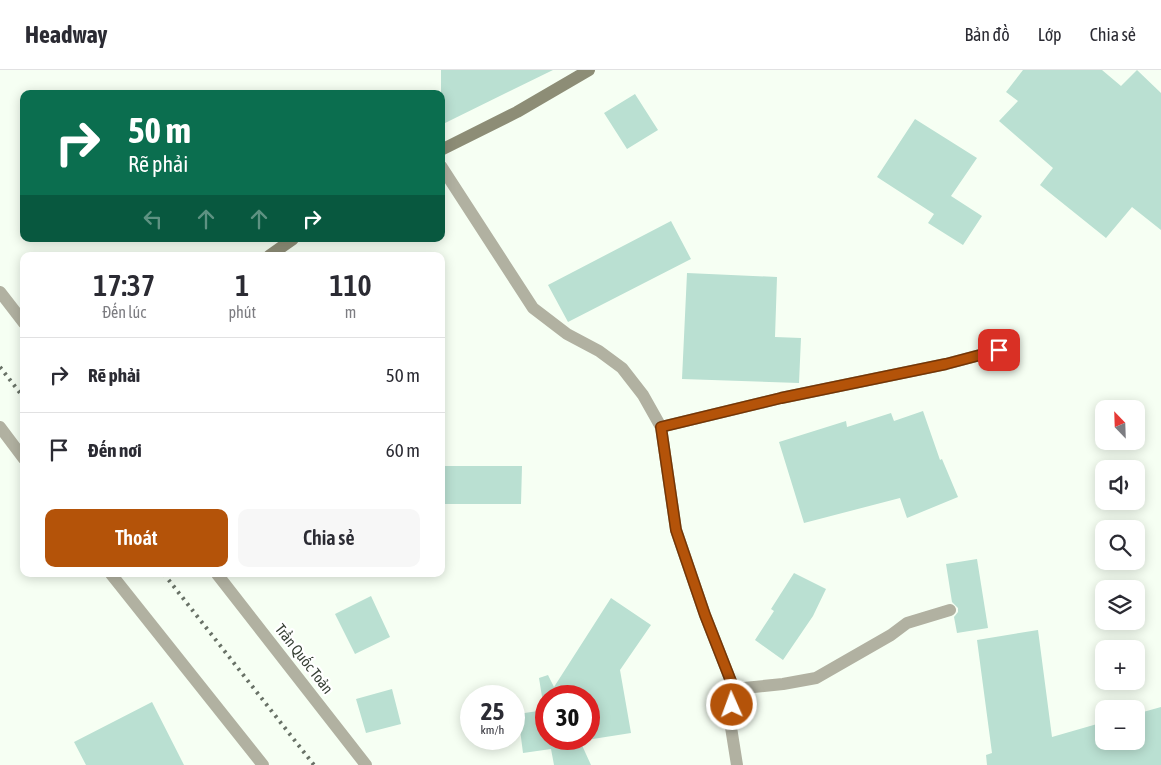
<!DOCTYPE html>
<html lang="vi">
<head>
<meta charset="utf-8">
<style>
  body { margin:0; font-family:"Asap Condensed",sans-serif; background:#f7f7f7; color:#2b2b33; height:100vh; display:flex; flex-direction:column; font-size:19px; white-space:nowrap }
  * { box-sizing:border-box; margin:0 }
  p { font-size:16px; color:#7c7c81 }
  .icon { flex:none; width:28px; height:28px; fill:none; stroke:currentColor; stroke-width:2; stroke-linecap:round; stroke-linejoin:round }
  .map { position:relative; flex:1; overflow:hidden }
  .details { position:absolute; left:20px; top:182px; width:425px; height:325px; display:flex; flex-direction:column; background:#fff; border-radius:10px; box-shadow:0 2px 12px #0003 }
  .details>* { flex:none }
  .guide { position:absolute; left:20px; top:20px; width:425px; height:152px; border-radius:10px; box-shadow:0 2px 12px #0003; background:#0b6e4f; color:#fff; overflow:hidden }
  .needle { width:32px; rotate:337deg }
  .buttons { position:absolute; left:1095px; top:330px; display:grid; gap:10px }
  .buttons a { display:grid; place-items:center; width:50px; height:50px; border-radius:10px; background:#fff; box-shadow:0 2px 12px #0003; font-size:25px }
  .speed { position:absolute; left:460px; top:615px; display:flex; gap:10px; font-size:25px; font-weight:700; text-align:center }
  .speed>* { display:grid; place-content:center; width:65px; height:65px; border-radius:50%; background:#fff; box-shadow:0 2px 12px #0003; line-height:1 }
  .speed small { font-size:12px; font-weight:400 }
  .speed .limit { border:8px solid #d22; background:#fff; color:#111 }
  .pin { position:absolute; display:grid; place-items:center; width:42px; height:42px; color:#fff; margin:-21px; border-radius:10px; box-shadow:0 2px 8px #0006 }
  .me { position:absolute; width:55px; margin:-28px; rotate:358deg; stroke-linejoin:round; filter:drop-shadow(0 0 4px #0008) }
  .turn { display:flex; align-items:center; gap:18px; height:105px; padding:0 25px; font-size:22px }
  .turn .icon { width:65px; height:65px; stroke-width:2.5 }
  .turn b { display:block; font-size:35px; line-height:42px }
  .lanes { display:flex; align-items:center; height:48px; padding:0 25px; background:#0003; justify-content:center; gap:25px; direction:ltr }
  .lanes .off { opacity:.35 }
  .eta { display:flex; justify-content:space-evenly; align-items:center; height:85px; text-align:center }
  .eta b { font-size:30px; font-weight:600; line-height:35px }
  .button { display:flex; gap:10px; margin-top:auto; padding:10px 25px }
  .button a { flex:1; height:58px; border-radius:10px; background:#b45309; color:#fff; font-size:20px; font-weight:600; line-height:58px; text-align:center }
  .button a+a { background:#f7f7f7; color:#2b2b33 }
  ul { padding:0; list-style:none }
  li { display:flex; align-items:center; gap:15px; height:75px; padding:0 25px; border-top:1px solid #e1e1e2 }
  li div { flex:1 }
  li b { display:block; font-size:19px }
  li em { font-style:normal }
  header { display:flex; align-items:center; gap:30px; box-sizing:border-box; height:70px; padding:0 25px; background:#fff; border-bottom:1px solid #e1e1e2 }
  header strong { font-size:24px }
  nav { display:flex; gap:28px; margin-inline-start:auto; font-size:18px }
  .map>svg:first-child { display:block }
</style>
</head>
<body>
<header>
<strong>Headway</strong>
<nav><a>Bản đồ</a><a>Lớp</a><a>Chia sẻ</a></nav>
</header>
<div class="map">
<svg width="1161" height="695" viewBox="0 0 1161 695">
  <rect width="100%" height="100%" fill="#f6fff3"/>
  <!-- building -->
  <path fill="#bae0d2" fill-rule="evenodd" d="M441,0H553L441,55Z
    M1023,0H1102L1121,16L1137,0L1161,23V160L1132,137L1106,168L1040,115L1053,98L999,51L1018,31L1006,22Z
    M635,24L658,60L627,79L604,43Z
    M915,49L977,88L951,126L982,146L963,175L928,153L934,144L877,107Z
    M671,151L691,189L568,252L548,215Z
    M687,203L777,207L775,267L801,268L799,313L682,309Z
    M923,341L940,390L942,389L958,427L907,448L900,428L804,453L779,372L846,351L847,357L891,343L894,351Z
    M441,396H522L521,434H441Z
    M977,489L988,558L957,563L954,547L958,542V538L952,532L946,494Z
    M794,503L826,519L813,546L783,590L755,570L774,541L771,539Z
    M371,526L390,567L355,584L335,544Z
    M611,528L651,555L620,600L631,663L580,671L591,695H554L551,679L523,683L518,644L538,641L543,633L539,608L548,605L554,617ZM546,626H589V669H546Z
    M1038,560L1052,667L1104,652V671H1136V644L1161,637V695H987L986,685L992,683L977,570Z
    M392,619L401,654L366,663L356,629Z
    M152,632L184,695H86L74,672Z"/>
  <g fill="none" stroke-linecap="round" stroke-linejoin="round">
    <!-- street -->
    <path stroke="#b1b1a1" stroke-width="12" d="M441,96L533,238L567,264L599,281L622,298L643,325L661,357L676,460L705,545L734,619L730,651L737,695
      M0,222L24,253
      M0,357L24,389
      M661,357L781,328L946,294L999,280
      M111,504L263,695
      M217,504L366,695
      M734,619L783,614L816,608L891,565L907,553L950,540"/>
    <!-- secondary -->
    <path stroke="#8d8d76" stroke-width="12" d="M441,80L517,42L589,0
      M269,186L293,169"/>
    <!-- rail -->
    <path stroke="#687166" stroke-width="4" stroke-dasharray="2.5 5" stroke-linecap="butt" d="M0,297L24,328
      M164,504L314,695"/>
  </g>
  <g fill="none" stroke-linecap="round" stroke-linejoin="round">
    <!-- route casing -->
    <g stroke="#753606" stroke-width="12">
      <path id="route" d="M732,635L734,619L705,545L676,460L661,357L781,328L946,294L999,280"/>
    </g>
    <!-- route -->
    <use href="#route" stroke="#b45309" stroke-width="9"/>
  </g>
  <g text-anchor="middle" stroke-width="4.5" stroke-linejoin="round" paint-order="stroke">
    <!-- street labels -->
    <g font-size="15" fill="#363f34" stroke="#fff">
      <text transform="translate(304 589) rotate(52)" y="5">Trần Quốc Toản</text>
    </g>
  </g>
</svg>
<div class="buttons">
<a><svg class="needle" viewBox="-14 -14 28 28"><path d="M0-13l5 13h-10z" fill="#e53935"/><path d="M0 13l5-13h-10z" fill="#7c7c81"/></svg></a>
<a><svg class="icon" aria-label="sound" viewBox="0 0 24 24"><path d="M4 9h4l5-4v14l-5-4H4zM17 9q2 3 0 6"/></svg></a>
<a><svg class="icon" aria-label="search" viewBox="0 0 24 24"><circle cx="10" cy="10" r="6"/><path d="M15 15l6 6"/></svg></a>
<a><svg class="icon" aria-label="layers" viewBox="0 0 24 24"><path d="M12 4l9 5-9 5-9-5zM3 14l9 5 9-5"/></svg></a>
<a>+</a>
<a>−</a>
</div>
<div class="speed"><div>25<small>km/h</small></div><div class="limit">30</div></div>
<div class="pin" style="left:999px;top:280px;background:#d93025"><svg class="icon" aria-label="arrive" viewBox="0 0 24 24"><path d="M6 21V4h12l-3 4 3 4H6"/></svg></div>
<svg class="me" style="left:732px;top:635px" viewBox="-20 -20 40 40"><circle r="17" fill="#b45309" stroke="#fff" stroke-width="3"/><path d="M0-11L8 9 0 5-8 9z" fill="#fff"/></svg>
<div class="guide">
<div class="turn"><svg class="icon" aria-label="right" viewBox="0 0 24 24"><path d="M7 20v-9h11M14 6l5 5-5 5"/></svg><div><b>50 m</b>Rẽ phải</div></div>
<div class="lanes"><svg class="icon off" aria-label="left" viewBox="0 0 24 24"><path d="M17 20v-9H6M10 6l-5 5 5 5"/></svg><svg class="icon off" aria-label="ahead" viewBox="0 0 24 24"><path d="M12 20V5M6 11l6-6 6 6"/></svg><svg class="icon off" aria-label="ahead" viewBox="0 0 24 24"><path d="M12 20V5M6 11l6-6 6 6"/></svg><svg class="icon" aria-label="right" viewBox="0 0 24 24"><path d="M7 20v-9h11M14 6l5 5-5 5"/></svg></div>
</div>
<section class="details">
<div class="eta">
<div><b>17:37</b><p>Đến lúc</p></div>
<div><b>1</b><p>phút</p></div>
<div><b>110</b><p>m</p></div>
</div>
<ul>
<li><svg class="icon" aria-label="right" viewBox="0 0 24 24"><path d="M7 20v-9h11M14 6l5 5-5 5"/></svg><div><b>Rẽ phải</b></div><em>50 m</em></li>
<li><svg class="icon" aria-label="arrive" viewBox="0 0 24 24"><path d="M6 21V4h12l-3 4 3 4H6"/></svg><div><b>Đến nơi</b></div><em>60 m</em></li>
</ul>
<div class="button"><a>Thoát</a><a>Chia sẻ</a></div>
</section>
</div>
</body>
</html>
